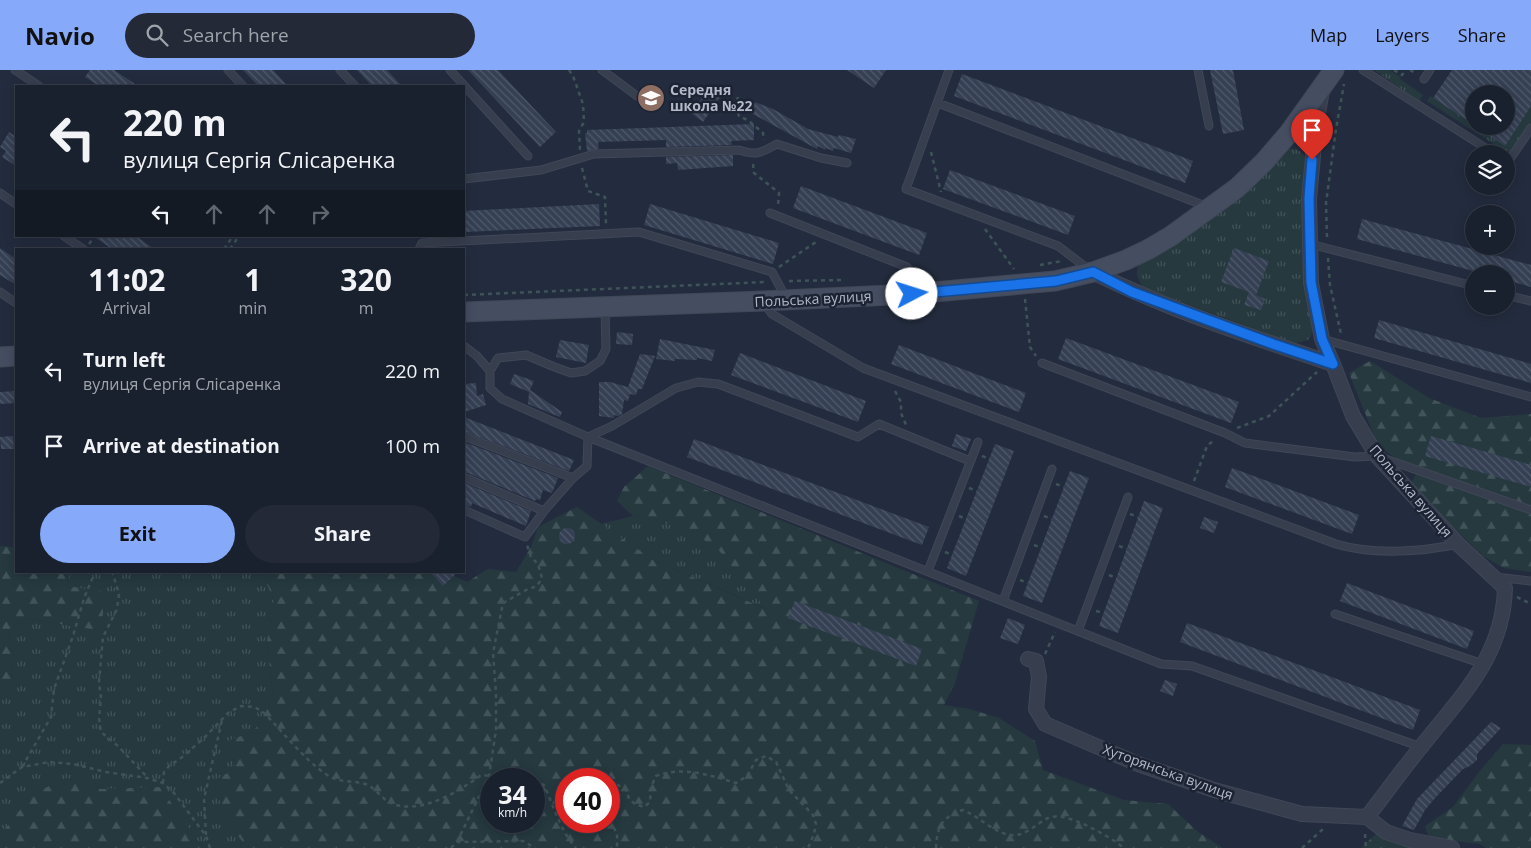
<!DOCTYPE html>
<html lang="en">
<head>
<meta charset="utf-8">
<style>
  body { margin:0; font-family:"Open Sans",sans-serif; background:#232936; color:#f1f3f6; height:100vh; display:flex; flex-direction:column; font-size:19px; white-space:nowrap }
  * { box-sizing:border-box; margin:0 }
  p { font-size:16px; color:#9fa3aa }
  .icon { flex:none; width:28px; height:28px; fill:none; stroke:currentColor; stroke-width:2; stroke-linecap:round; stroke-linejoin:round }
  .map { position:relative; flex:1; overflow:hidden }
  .side { position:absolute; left:15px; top:178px; width:450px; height:325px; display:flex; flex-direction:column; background:#1a212e; border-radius:0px; box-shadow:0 2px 12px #0003,0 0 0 1px #383e4a }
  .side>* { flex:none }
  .top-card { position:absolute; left:15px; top:15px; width:450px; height:152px; border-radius:0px; box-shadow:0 2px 12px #0003,0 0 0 1px #383e4a; background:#1a212e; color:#f1f3f6; overflow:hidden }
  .tools { position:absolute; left:1465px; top:15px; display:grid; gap:10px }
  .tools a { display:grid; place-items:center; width:50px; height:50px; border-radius:50%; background:#1a212e; box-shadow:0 2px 12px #0003,0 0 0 1px #383e4a; font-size:25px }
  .speed { position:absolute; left:480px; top:698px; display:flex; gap:10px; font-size:25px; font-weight:700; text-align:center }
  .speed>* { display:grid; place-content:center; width:65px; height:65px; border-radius:50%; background:#1a212e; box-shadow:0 2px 12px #0003,0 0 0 1px #383e4a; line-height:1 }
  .speed small { font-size:12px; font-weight:400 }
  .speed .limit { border:8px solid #d22; background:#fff; color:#111 }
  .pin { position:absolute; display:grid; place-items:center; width:42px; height:42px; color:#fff; margin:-51px -21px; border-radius:50% 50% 50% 0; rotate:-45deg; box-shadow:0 0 5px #0007 }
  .pin .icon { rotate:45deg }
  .me { position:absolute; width:55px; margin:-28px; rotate:85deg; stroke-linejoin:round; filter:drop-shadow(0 0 4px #0008) }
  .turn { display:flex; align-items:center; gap:18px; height:105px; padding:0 25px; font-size:22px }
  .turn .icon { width:65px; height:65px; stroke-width:2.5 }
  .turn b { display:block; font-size:35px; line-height:42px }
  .lanes { display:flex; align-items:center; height:48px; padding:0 25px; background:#0003; justify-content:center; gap:25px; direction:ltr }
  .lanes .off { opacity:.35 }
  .eta { display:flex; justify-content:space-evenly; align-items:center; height:85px; text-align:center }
  .eta b { font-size:30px; font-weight:700; line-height:35px }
  .cta { display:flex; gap:10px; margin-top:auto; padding:10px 25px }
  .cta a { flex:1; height:58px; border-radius:30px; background:#87a9fa; color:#111; font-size:20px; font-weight:700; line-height:58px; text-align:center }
  .cta a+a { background:#232936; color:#f1f3f6 }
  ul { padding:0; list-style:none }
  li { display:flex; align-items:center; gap:15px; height:75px; padding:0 25px }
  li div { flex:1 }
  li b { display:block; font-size:19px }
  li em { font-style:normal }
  header { display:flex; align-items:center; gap:30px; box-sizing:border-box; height:70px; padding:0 25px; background:#87a9fa; color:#111 }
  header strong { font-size:24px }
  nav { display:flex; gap:28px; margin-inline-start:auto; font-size:18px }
  .search { width:350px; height:45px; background:#232936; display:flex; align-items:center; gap:12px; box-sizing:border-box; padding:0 18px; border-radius:28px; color:#9fa3aa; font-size:19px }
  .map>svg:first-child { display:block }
</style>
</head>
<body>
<header>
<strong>Navio</strong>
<div class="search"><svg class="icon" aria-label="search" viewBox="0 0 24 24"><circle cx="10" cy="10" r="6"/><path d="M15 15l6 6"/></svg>Search here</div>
<nav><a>Map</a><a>Layers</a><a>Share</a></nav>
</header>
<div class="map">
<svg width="1531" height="778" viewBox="0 0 1531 778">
  <defs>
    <pattern id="grass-tufts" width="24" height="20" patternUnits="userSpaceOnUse" patternTransform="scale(1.25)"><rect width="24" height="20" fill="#25393f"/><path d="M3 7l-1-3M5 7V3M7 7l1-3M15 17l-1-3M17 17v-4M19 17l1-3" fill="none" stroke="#425459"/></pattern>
    <pattern id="forest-firs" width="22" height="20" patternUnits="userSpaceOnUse" patternTransform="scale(1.25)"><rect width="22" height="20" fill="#25393f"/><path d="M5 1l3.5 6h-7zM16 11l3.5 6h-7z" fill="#425459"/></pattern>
    <pattern id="building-back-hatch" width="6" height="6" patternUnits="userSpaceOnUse" patternTransform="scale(1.25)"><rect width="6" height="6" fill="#354054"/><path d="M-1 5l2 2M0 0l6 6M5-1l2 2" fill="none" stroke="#505a6b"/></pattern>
  </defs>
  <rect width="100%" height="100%" fill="#232c3e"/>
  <!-- grass -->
  <path fill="url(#grass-tufts)" d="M1374,0H1389L1401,7L1400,9L1423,25L1419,31Z
    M1430,26L1504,75L1531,36V53L1514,79L1506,82L1427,31Z
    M1289,79C1297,78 1304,83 1306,90C1302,136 1301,176 1307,221C1308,236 1319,258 1308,270L1297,273L1284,270L1142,217L1137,205L1138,194Z
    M633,446L683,457L718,478L767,539L653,490L601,454Z
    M70,501H261L274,530L267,571L273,629L254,661L228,671L235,699L223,745L242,771L241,778H203L160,718L101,719L67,708L0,766V621L10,615L14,588L8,561L24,548L102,561L68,516Z"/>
  <!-- forest -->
  <path fill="url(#forest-firs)" fill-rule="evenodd" d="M1370,291L1429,328L1481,348L1531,344V502L1504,498L1483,486L1410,415L1416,404L1378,375L1349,303Z
    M16,386V501H70L68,516L104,522L102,561L24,548L8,561L14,588L10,615L0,621V476L13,477L14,388Z
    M648,396L979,531L955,613L944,635L970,639L999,648L1035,671L1043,700L1124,730L1168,734L1198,762L1223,778H241L242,771L223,745L215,710L235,699L228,671L254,661L273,629L267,571L274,530L261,501H429L443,516L454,506L467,512L488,499L516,502L531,477L538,457L577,437L653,490L766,539L717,478L683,457L633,446L617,431L624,417ZM491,709H534V751H491ZM566,709H609V751H566Z
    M1503,674L1531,675V778H1486L1480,774L1429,768L1425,756L1453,737L1479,702Z
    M67,708L101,719L160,717L203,778H0V766L32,724Z
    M1379,761L1441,778H1361Z"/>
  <!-- building -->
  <path fill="url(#building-back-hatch)" d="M90,0H114L138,16H99L85,7Z
    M243,0H273L288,16H258Z
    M357,0H387L402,16H372Z
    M468,0H498L556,62L540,77Z
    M847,0H886L874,18Z
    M1210,0H1233L1244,60L1223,64Z
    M1452,0H1531V36L1505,76L1475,56H1506V24H1474V55L1433,28Z
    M962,4L1193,91L1185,113L954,26Z
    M711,15L723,23L703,52L691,43Z
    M755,32L773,39L808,59L838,67L839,65L856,69L851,83L834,78L833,81L826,78L825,80L818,76L817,79L751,43Z
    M754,54V70L731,71L732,75L666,77V70L598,72L599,79L587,81L585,63H587V60Z
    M9,62L15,66L16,64V96L2,87L6,81L0,77Z
    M733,85V96L678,100L677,93L666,94V87Z
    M950,100L1075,146L1068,165L943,119Z
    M801,116L927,163L919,185L793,138Z
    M599,134L600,156L464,162V141Z
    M650,134L779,173L773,194L644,155Z
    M1362,149L1531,195V217L1506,210V204H1484L1357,169Z
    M93,166H136L154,179H112Z
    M0,178L16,189V215L0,205Z
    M1234,178L1269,191L1256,225L1265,229L1261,240L1244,235L1249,222L1221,212Z
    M1379,250L1531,294V313L1374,268Z
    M617,262L633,264L632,275L616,274Z
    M1066,268L1239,332L1231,353L1058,289Z
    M660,269L715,280L712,291L697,288V290L675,289V291L656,289Z
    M560,270L589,275L586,293L556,287Z
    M899,275L1026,323L1019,342L891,294Z
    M740,283L866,331L858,352L731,305Z
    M640,284L655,286L642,319H638L636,325L630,324L628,331L624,330L622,344L619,346L614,345V348L599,346V312H610L628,317Z
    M514,304L534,311L530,320L562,342L560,347L528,334L529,322L510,314Z
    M476,313L477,326L483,324L486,335L464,342V314Z
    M16,321V333L0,334V322Z
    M464,347L574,390L569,401L464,361Z
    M956,364L971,369L966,381L952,376Z
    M13,366L14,379H1L0,367Z
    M1431,366L1531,395V417L1425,386Z
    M694,369L929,457L922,475L687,387Z
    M464,372L558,408L552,423L543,420L540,430L536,429L535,431L468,403H464Z
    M995,374L1014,381L966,506L947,498Z
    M1232,398L1359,445L1352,464L1225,417Z
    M1070,401L1089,408L1042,533L1023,526Z
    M464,413L531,441L526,456L472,433L471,437L464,435Z
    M1144,431L1163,438L1118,563L1099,556Z
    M1204,447L1218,452L1214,463L1200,458Z
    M559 466a8 8 0 1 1 16 0a8 8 0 1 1-16 0Z
    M429,501H459L443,516Z
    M1347,513L1474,561L1467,579L1340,531Z
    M795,531L922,579L916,596L788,548Z
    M1008,548L1025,555L1018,574L1000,568Z
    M1187,553L1420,640L1413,660L1180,572Z
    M1165,610L1177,614L1173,626L1160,621Z
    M1491,652L1501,658L1477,684V690L1470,696L1463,699L1436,727L1425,740L1414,760L1402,756L1417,729Z"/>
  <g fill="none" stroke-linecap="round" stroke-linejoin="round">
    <!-- lane casing -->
    <g stroke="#404757" stroke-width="9">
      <path id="lane" d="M15,0L39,16
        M228,0L243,16
        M340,0L355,16
        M450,0L528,86
        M602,0L637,26
        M949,0L906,119L1058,176L1088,199
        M1198,0L1209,56
        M1363,0L1495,84
        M1424,9L1430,0
        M938,33L1208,137
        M1506,91L1508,92L1531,58
        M464,109L541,100L594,84L739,80C758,86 760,83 777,74L821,88L847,93
        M0,123L16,134
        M770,143L907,197C914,206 915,211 913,222
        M64,166L83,179
        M1310,174L1474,216
        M419,179L422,173L639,162L772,202L786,228
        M0,222L16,233
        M1506,225L1531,231
        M764,233L772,244L863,298L1336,474C1372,485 1421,482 1458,474
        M1322,269L1531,327
        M464,276L477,286L490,301
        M1042,293L1225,363L1245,373L1355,387L1377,386L1531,440
        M464,366L573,408L587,396L588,367L502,329L490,318V301L498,288L526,285L552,296L571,303L585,301L600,291L606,279L605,239
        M588,367L1161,594L1192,596L1421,677
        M588,367L612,356L676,318L698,312L718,314L858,367L879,354L970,391
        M466,408L544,441L573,408
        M464,440L525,467L544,441
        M928,501L978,372
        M1495,507L1531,511
        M1003,531L1052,399
        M1335,544L1483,594
        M1078,561L1128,427"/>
    </g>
    <!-- street casing -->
    <g stroke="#404757" stroke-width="16">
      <path id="street" d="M1322,20L1316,54L1309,129L1311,213L1322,269L1333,294
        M1093,202C1169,240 1252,267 1333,294L1353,346L1377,386L1458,474L1505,518C1503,587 1461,626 1421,677C1402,700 1385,724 1367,747
        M1028,589L1036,591L1039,607L1036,639L1045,654L1138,694L1214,720L1302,744L1367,747
        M1367,747L1386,762L1410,770L1452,778"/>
    </g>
    <!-- secondary casing -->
    <g stroke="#404757" stroke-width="21">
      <path id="secondary" d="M464,242L763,231L912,224L1055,211L1093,202L1126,190L1149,179L1171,166L1237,118L1264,92L1289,63L1334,0
        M0,287L16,286"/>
    </g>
    <!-- path -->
    <path stroke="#3e5357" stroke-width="2.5" stroke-dasharray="4 4" stroke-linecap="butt" d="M569,0L573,6L583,34L584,52L579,61L580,80
      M1394,0L1402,5L1406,0
      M1410,0L1417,4
      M738,27L736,35L739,46L749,51L763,63L764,70
      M931,82L941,122
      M753,94L754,103L779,123L778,136
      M582,98L588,121L605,127L606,154
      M985,159L1014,199
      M1327,167L1326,133L1336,59L1344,14
      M89,174L94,167
      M224,179L233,166
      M230,179L239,166
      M1328,188L1330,215L1341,264
      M1040,195L1062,191
      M779,197L816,172
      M789,211L841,210
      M464,225L766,212
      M1025,229L1030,277L1036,286
      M895,321L901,332V343L906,355
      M1237,358L1269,346L1317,302
      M982,386L990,389
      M1194,411L1207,376L1214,370
      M1056,414L1064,417
      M969,418L977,421
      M1130,444L1138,447
      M959,446L966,449
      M1044,446L1052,449
      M1034,475L1042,478
      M1119,476L1127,479
      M945,482L953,485
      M112,501L119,524L117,539L103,567L99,612L101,628L99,648L101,662L118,676L147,707
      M1109,505L1116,508
      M1020,510L1028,513
      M1517,527L1531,534
      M1096,541L1104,543
      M1045,584L1055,562
      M22,697L51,647L54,619L73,566L84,528L92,509L98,501
      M534,711L544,715C554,737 560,760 576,778
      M0,713L22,697L49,692L73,694L106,702L147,708L163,713L174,723L206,766L210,778
      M163,713L164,702L169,696L181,688L204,668L228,643L241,636L254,637L262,641C281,659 312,700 335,709C344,712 355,711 365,714C375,717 380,727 389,732C417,747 459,722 481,705L522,709
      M609,713L618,715L627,721L629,729L635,734L644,737L650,732L651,717L656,706C683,696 709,705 736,713L747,706L756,690L766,686L776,692L789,720L813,745L816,754L814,764L808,778
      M609,751L617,763V778
      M1365,764L1366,778
      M206,765L204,729L222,650
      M457,772L489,706L496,660V623L493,583L503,533L526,520L537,516L542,508L538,494L531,487L527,475
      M451,778L457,772L523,771L535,778
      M936,778C937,756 942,747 963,740C978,746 996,764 1011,765C1025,767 1037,753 1048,748C1066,740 1110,767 1124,778
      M1302,778L1323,759"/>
    <!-- lane -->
    <use href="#lane" stroke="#373e4e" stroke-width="7"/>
    <!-- street -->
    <use href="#street" stroke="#373e4e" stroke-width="14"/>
    <!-- secondary -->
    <use href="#secondary" stroke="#454d61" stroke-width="19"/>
  </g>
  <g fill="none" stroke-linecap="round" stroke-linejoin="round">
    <!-- route casing -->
    <g stroke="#114b97" stroke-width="12">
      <path id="route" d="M912,224L1056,211L1093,202L1132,222L1273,274L1333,294L1322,269L1311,212L1309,128L1312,90"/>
    </g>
    <!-- route -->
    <use href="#route" stroke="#1a73e8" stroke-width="9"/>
  </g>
  <!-- icons -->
  <defs>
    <g id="school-disc" transform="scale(1.4375)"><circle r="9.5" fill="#8d6e63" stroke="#1c2333"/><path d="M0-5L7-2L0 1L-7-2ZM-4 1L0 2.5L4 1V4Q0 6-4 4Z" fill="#fff"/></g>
  </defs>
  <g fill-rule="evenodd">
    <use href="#school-disc" x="651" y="28"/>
  </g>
  <g text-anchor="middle" stroke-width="5" stroke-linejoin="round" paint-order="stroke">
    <!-- poi labels -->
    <g font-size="14" font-weight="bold" fill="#b3b9c9" stroke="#1c2333" text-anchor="start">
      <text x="670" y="25">Середня<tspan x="670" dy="16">школа №22</tspan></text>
    </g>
    <!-- street labels -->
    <g font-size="14" fill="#b3b9c9" stroke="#1c2333">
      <text transform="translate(813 229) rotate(-3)" y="5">Польська вулиця</text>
      <text transform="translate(1411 421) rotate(49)" y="5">Польська вулиця</text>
      <text transform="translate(1168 702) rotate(20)" y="5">Хуторянська вулиця</text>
    </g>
  </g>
</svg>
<div class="tools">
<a><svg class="icon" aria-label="search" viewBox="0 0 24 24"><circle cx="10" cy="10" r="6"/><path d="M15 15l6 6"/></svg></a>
<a><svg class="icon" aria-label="layers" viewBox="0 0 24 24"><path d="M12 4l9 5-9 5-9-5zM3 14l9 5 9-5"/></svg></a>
<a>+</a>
<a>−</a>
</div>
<div class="speed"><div>34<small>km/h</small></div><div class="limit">40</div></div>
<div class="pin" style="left:1312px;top:90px;background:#d93025"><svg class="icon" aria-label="arrive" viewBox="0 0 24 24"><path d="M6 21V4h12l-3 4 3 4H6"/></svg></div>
<svg class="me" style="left:912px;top:224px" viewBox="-20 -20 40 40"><circle r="19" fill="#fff"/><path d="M0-13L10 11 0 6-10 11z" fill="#1a73e8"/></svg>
<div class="top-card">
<div class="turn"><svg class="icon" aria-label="left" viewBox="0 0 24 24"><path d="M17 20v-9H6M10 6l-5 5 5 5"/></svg><div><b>220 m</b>вулиця Сергія Слісаренка</div></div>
<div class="lanes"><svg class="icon" aria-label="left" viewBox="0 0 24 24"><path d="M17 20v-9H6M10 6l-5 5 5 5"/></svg><svg class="icon off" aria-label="ahead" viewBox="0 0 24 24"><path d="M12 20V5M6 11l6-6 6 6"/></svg><svg class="icon off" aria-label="ahead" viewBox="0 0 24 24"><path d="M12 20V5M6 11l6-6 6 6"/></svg><svg class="icon off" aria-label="right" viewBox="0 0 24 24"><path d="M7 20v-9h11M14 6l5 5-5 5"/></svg></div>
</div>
<section class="side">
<div class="eta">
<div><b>11:02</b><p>Arrival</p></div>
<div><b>1</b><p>min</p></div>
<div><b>320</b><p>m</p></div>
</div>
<ul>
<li><svg class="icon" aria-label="left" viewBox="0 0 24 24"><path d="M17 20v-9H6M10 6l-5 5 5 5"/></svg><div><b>Turn left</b><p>вулиця Сергія Слісаренка</p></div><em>220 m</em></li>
<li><svg class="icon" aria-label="arrive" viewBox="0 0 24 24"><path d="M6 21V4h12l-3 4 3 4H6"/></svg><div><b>Arrive at destination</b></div><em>100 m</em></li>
</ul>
<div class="cta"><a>Exit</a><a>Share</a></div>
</section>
</div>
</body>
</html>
